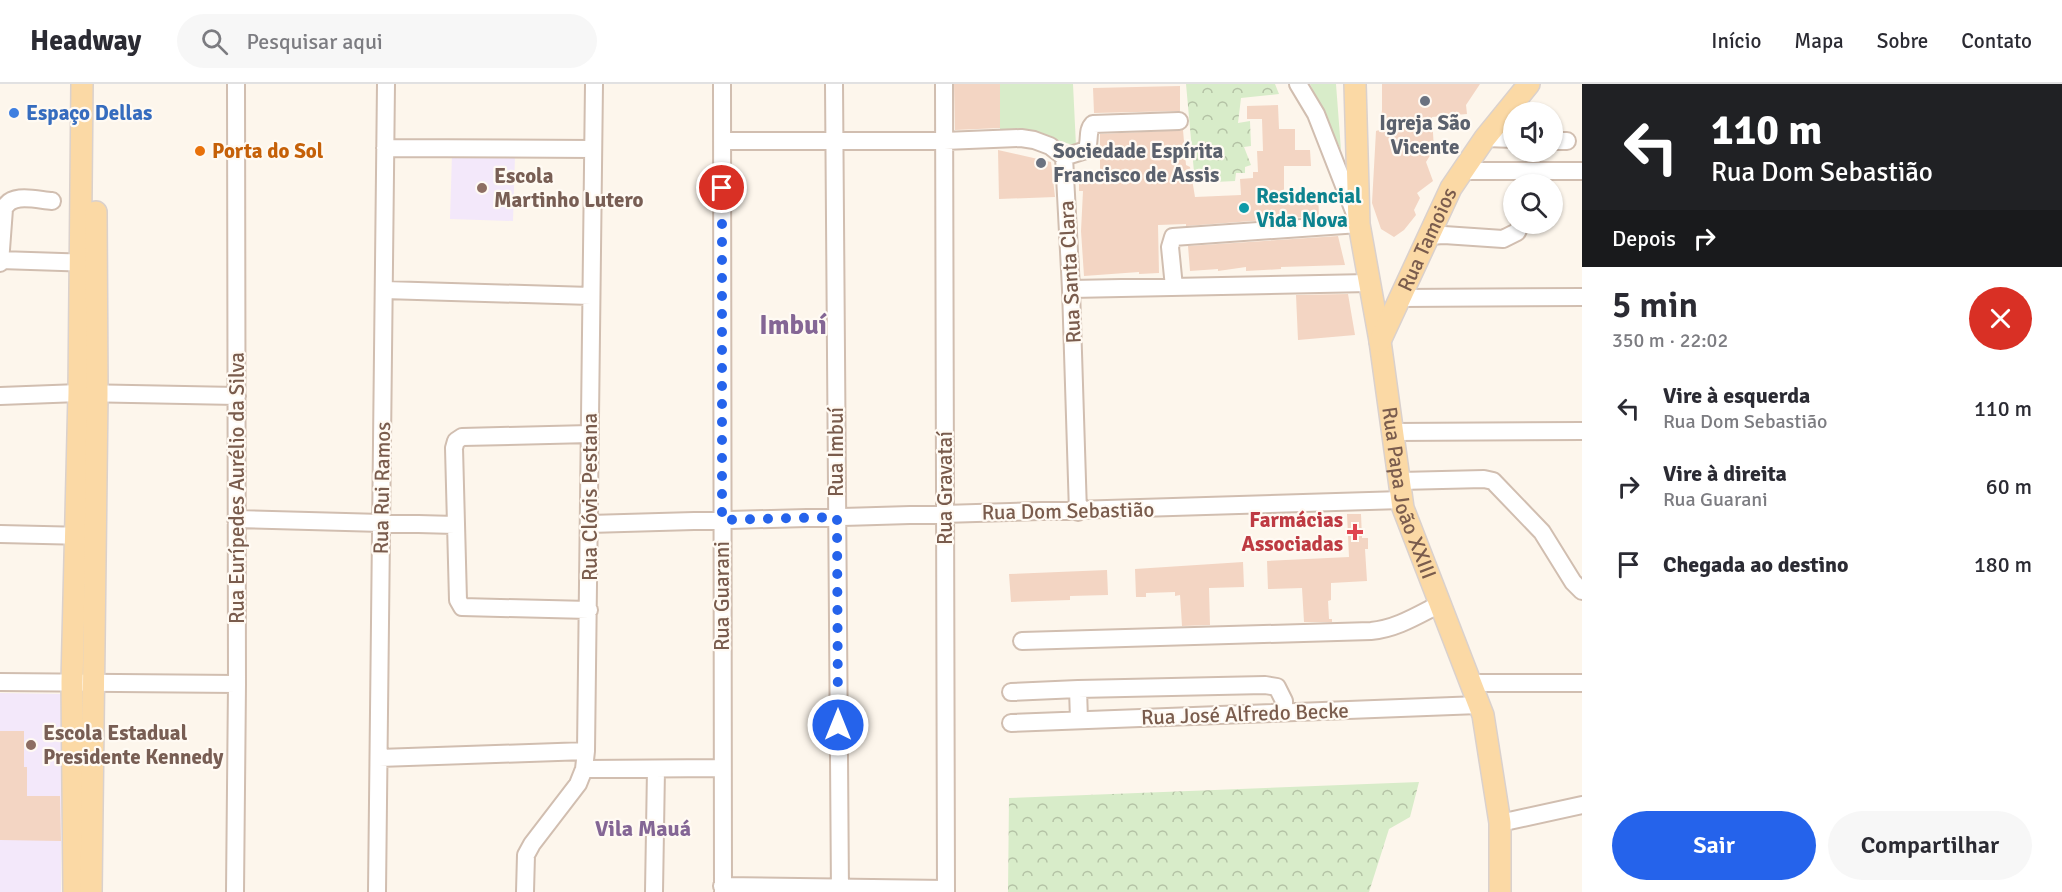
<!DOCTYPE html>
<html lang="pt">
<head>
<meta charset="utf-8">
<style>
  body { margin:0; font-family:Signika,sans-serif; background:#f7f7f7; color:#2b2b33; height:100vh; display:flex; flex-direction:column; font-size:22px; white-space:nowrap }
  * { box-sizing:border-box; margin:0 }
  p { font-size:20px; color:#7c7c81 }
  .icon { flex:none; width:33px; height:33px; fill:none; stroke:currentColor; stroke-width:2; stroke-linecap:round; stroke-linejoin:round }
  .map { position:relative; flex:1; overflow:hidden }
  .drawer { display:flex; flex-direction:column; background:#fff; width:480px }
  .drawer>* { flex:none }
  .guide { background:#202124; color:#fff; overflow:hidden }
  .fabs { position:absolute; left:1503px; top:18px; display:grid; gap:12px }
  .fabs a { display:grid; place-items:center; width:60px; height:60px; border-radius:50%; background:#fff; box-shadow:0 2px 4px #0004; font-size:30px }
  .pin { position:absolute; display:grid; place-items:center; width:51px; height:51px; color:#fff; margin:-26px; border:3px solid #fff; border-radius:50%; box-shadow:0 2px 6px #0007 }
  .me { position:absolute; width:66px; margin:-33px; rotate:0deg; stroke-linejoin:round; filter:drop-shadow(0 0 4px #0008) }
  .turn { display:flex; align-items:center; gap:21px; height:126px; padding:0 30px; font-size:27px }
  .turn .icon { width:78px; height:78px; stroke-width:2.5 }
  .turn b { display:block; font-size:42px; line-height:51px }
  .then { display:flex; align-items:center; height:57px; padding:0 30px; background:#0003; gap:12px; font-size:22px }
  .round { display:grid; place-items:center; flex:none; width:63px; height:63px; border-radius:32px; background:#f7f7f7 }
  .headline { display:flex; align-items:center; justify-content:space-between; height:102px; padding:0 30px }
  h1 { font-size:36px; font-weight:600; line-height:45px }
  .action { display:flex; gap:12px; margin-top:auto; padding:12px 30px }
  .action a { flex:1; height:69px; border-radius:36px; background:#2563eb; color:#fff; font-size:24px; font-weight:600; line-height:69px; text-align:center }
  .action a+a { background:#f7f7f7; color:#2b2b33 }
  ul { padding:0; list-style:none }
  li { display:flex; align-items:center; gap:18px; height:78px; padding:0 30px }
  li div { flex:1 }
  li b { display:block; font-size:22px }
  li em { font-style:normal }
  header { display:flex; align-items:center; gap:36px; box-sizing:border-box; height:84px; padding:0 30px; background:#fff; border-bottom:2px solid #e1e1e2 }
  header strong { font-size:28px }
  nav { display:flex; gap:33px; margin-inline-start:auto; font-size:21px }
  .search { width:420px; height:54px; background:#f7f7f7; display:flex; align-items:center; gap:15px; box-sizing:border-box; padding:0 21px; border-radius:33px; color:#7c7c81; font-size:22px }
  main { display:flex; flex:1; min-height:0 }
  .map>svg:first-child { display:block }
</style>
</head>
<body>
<header>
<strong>Headway</strong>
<div class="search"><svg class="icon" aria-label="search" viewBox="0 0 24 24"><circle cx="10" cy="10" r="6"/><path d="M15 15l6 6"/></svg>Pesquisar aqui</div>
<nav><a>Início</a><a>Mapa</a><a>Sobre</a><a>Contato</a></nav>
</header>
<main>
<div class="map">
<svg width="1582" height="808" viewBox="0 0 1582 808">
  <defs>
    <pattern id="forest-crowns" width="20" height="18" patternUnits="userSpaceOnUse" patternTransform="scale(1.5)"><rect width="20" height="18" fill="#d8ecc9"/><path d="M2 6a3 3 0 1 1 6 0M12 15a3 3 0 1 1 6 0" fill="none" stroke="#b4c2a5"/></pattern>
  </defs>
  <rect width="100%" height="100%" fill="#fdf6ec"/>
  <!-- education -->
  <path fill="#f3e8fa" d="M452,70L515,72L513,137L450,135Z
    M0,609L62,610L61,808H0Z"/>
  <!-- forest -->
  <path fill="url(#forest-crowns)" d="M1186,0H1275L1279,10L1241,14L1238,39L1250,37L1251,62L1244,63L1251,81L1245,83V89H1236L1235,97L1195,99Z
    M1419,698L1410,733L1389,745L1369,808H1008L1009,714Z"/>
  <!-- park -->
  <path fill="#d8ecc9" d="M1000,0H1073L1076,62L1028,47H1000Z
    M1310,0H1336L1341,66L1312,4Z"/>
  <!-- building -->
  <path fill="#f3d5c3" d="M954,0H1000V44L955,46Z
    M1382,0H1480L1466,21L1467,30L1432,33L1434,65L1426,78L1433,97L1417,109L1420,114L1414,126L1416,131L1404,146L1394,153L1381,145L1372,119L1376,47L1379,46L1382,26Z
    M1180,2V27L1094,29L1093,4Z
    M1278,21L1279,45H1295V66H1310L1311,82H1284V110L1318,109L1319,132L1186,142V140L1158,141L1159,189L1139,190V188L1084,192L1081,147L1083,107H1079V91L1100,89V50L1183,46L1186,81L1190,83L1195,113L1241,111L1240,95L1253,94V88H1258L1257,67H1263L1262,35H1247V22Z
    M998,66L1051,78L1055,113L999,115Z
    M1338,152L1345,181L1281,183V185L1246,187V183L1218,187V185L1190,187L1188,162Z
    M1348,210L1355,251L1298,256L1296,211Z
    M1347,430H1361L1362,454H1368V465H1365L1367,497L1331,499V516L1328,517L1329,535H1332V538H1304L1302,504L1268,505L1267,477L1349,473Z
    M1243,478L1244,503L1209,504L1210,541L1182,542L1180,511L1175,512V508L1146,509V513H1136L1135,485Z
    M1107,486L1108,511L1070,512V516L1011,518L1009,490Z
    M0,647H24V683H27V712H60L61,757L0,756Z"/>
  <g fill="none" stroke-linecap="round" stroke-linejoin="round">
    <!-- minor casing -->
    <g stroke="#d1beb0" stroke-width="20">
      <path id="minor" d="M722,0L723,808
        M834,0L840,808
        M944,0L946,808
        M1485,54L1514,55
        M722,57H944L1021,54L1034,56L1050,62L1064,73L1071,205L1078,428
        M1552,57H1567
        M385,64L593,65
        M1064,73L1086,66C1091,58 1086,47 1093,40L1179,37
        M1462,87H1582
        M1429,152L1444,151L1503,155L1517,148L1521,140
        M0,176L92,179
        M0,179L4,125C11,108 37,116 52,117
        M1174,203L1170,163L1173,153L1359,140L1316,30L1298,0
        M1071,205L1369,199
        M384,206L591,212
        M1400,214L1582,213
        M0,312L79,309L237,312
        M1393,348L1582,347
        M1400,397L1484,395L1493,397L1542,448L1573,498L1582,507
        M236,435L455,441
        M589,440C860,432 1131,426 1402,416
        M0,450L86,452
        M589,526L462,523L458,516L454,364L456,357L462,353L590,350
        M1022,557L1371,547C1396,545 1418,531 1440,520
        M0,598L237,600
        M1470,599H1582
        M1011,608L1078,605
        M1079,636L1078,605L1265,601L1277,603L1284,617V628
        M1011,639L1479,621
        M379,674L586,667
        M584,685L722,684
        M1500,739L1582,721
        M722,802L946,805
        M235,808L237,600L236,0
        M377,808L386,0
        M525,808L526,771L532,760L578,700L584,685L586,667L594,0
        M654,808L656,685"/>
    </g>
    <!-- major casing -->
    <g stroke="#dad1cd" stroke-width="24">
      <g id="major">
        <path id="s1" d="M1355,0L1359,140L1380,257L1403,424L1483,631L1500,739V808"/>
        <path id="s2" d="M1380,257L1451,104L1485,54L1529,0"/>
        <path d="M74,808L72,598L79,309L82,0"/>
        <path d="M91,808L97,310L96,128"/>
      </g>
    </g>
    <!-- minor -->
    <use href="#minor" stroke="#fff" stroke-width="16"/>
    <!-- major -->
    <use href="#major" stroke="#fbd9a5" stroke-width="21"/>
  </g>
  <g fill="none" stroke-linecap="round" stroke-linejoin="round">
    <!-- route -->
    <path stroke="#2563eb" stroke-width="10" stroke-dasharray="0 18" d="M722,104V436L837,433L838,641"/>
  </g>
  <!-- markers -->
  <g fill="#6b7280" stroke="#fffaf3" stroke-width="2">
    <circle cx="1425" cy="17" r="6"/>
    <circle cx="1041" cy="79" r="6"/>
  </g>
  <circle fill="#3f7fe0" stroke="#fffaf3" stroke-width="2" cx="14" cy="29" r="6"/>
  <circle fill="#e8710a" stroke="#fffaf3" stroke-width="2" cx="200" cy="67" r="6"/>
  <g fill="#8d6e63" stroke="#fffaf3" stroke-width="2">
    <circle cx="482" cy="104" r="6"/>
    <circle cx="31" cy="661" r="6"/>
  </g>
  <circle fill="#0f9aa8" stroke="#fffaf3" stroke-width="2" cx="1244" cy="124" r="6"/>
  <path fill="#e0444e" stroke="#fffaf3" stroke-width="2" d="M1352 439h6v6h6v6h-6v6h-6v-6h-6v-6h6z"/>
  <g text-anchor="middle" stroke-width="4.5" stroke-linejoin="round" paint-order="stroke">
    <!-- shop labels -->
    <g font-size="21" font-weight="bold" fill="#366cbe" stroke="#fffaf3" text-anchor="start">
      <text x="26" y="36">Espaço Dellas</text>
    </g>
    <!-- worship labels -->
    <g font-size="21" font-weight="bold" fill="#5b616d" stroke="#fffaf3">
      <text x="1425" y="46">Igreja São<tspan x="1425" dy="24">Vicente</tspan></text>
      <text x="1053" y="74" text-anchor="start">Sociedade Espírita<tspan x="1053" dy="24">Francisco de Assis</tspan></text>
    </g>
    <!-- food labels -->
    <g font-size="21" font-weight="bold" fill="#c56008" stroke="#fffaf3" text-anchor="start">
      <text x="212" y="74">Porta do Sol</text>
    </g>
    <!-- education labels -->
    <g font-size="21" font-weight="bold" fill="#785e54" stroke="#fffaf3" text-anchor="start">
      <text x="494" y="99">Escola<tspan x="494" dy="24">Martinho Lutero</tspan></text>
      <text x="43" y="656">Escola Estadual<tspan x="43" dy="24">Presidente Kennedy</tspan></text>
    </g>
    <!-- culture labels -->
    <g font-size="21" font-weight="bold" fill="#0d838f" stroke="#fffaf3" text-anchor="start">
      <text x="1256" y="119">Residencial<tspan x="1256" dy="24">Vida Nova</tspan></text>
    </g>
    <!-- street labels -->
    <g font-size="21" fill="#7a5c4d" stroke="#fffaf3">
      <text dy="7" stroke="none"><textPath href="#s2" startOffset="112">Rua Tamoios</textPath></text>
      <text transform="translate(1070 188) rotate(-93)" y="7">Rua Santa Clara</text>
      <text transform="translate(836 368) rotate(-90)" y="7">Rua Imbuí</text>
      <text transform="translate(237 404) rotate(-90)" y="7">Rua Eurípedes Aurélio da Silva</text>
      <text transform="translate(382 404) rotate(-89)" y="7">Rua Rui Ramos</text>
      <text transform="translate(945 404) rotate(-90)" y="7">Rua Gravataí</text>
      <text dy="7" stroke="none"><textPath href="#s1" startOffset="414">Rua Papa João XXIII</textPath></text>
      <text transform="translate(590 413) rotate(-90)" y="7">Rua Clóvis Pestana</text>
      <text transform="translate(1068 427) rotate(-1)" y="7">Rua Dom Sebastião</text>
      <text transform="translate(722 512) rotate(-90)" y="7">Rua Guarani</text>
      <text transform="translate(1245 630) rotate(-2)" y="7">Rua José Alfredo Becke</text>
    </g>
    <!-- health labels -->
    <g font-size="21" font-weight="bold" fill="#be3a42" stroke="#fffaf3" text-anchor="end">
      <text x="1343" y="443">Farmácias<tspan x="1343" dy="24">Associadas</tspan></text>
    </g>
    <!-- neighbourhood labels -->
    <g font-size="22" font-weight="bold" fill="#846695" stroke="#fffaf3">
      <text x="643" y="752">Vila Mauá</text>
    </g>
    <!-- district labels -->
    <g font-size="27" font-weight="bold" fill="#846695" stroke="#fffaf3">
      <text x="793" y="250">Imbuí</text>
    </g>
  </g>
</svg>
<div class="fabs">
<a><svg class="icon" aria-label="sound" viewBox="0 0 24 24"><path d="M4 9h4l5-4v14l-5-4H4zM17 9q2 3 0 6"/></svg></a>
<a><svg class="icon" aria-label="search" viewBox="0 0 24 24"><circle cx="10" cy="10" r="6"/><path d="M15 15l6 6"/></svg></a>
</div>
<div class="pin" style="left:722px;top:104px;background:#d93025"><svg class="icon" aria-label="arrive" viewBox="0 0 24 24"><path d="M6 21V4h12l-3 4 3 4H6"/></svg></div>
<svg class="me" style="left:838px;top:641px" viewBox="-20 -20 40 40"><circle r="17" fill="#2563eb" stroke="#fff" stroke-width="3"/><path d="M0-11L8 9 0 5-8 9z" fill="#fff"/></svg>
</div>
<section class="drawer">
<div class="guide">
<div class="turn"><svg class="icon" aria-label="left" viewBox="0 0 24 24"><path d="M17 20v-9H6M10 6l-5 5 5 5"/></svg><div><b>110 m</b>Rua Dom Sebastião</div></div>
<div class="then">Depois<svg class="icon" aria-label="right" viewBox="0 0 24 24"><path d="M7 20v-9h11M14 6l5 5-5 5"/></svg></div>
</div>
<div class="headline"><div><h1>5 min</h1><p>350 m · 22:02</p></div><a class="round" style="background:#d93025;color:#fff"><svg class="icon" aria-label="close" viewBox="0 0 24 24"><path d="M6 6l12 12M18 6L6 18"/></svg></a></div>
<ul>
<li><svg class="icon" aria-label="left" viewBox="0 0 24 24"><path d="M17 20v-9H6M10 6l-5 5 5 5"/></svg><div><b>Vire à esquerda</b><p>Rua Dom Sebastião</p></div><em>110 m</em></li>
<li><svg class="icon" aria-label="right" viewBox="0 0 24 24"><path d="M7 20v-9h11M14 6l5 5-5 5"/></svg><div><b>Vire à direita</b><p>Rua Guarani</p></div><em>60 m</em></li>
<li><svg class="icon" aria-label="arrive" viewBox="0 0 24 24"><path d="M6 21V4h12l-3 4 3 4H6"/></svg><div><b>Chegada ao destino</b></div><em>180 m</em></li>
</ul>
<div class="action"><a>Sair</a><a>Compartilhar</a></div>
</section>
</main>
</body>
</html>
